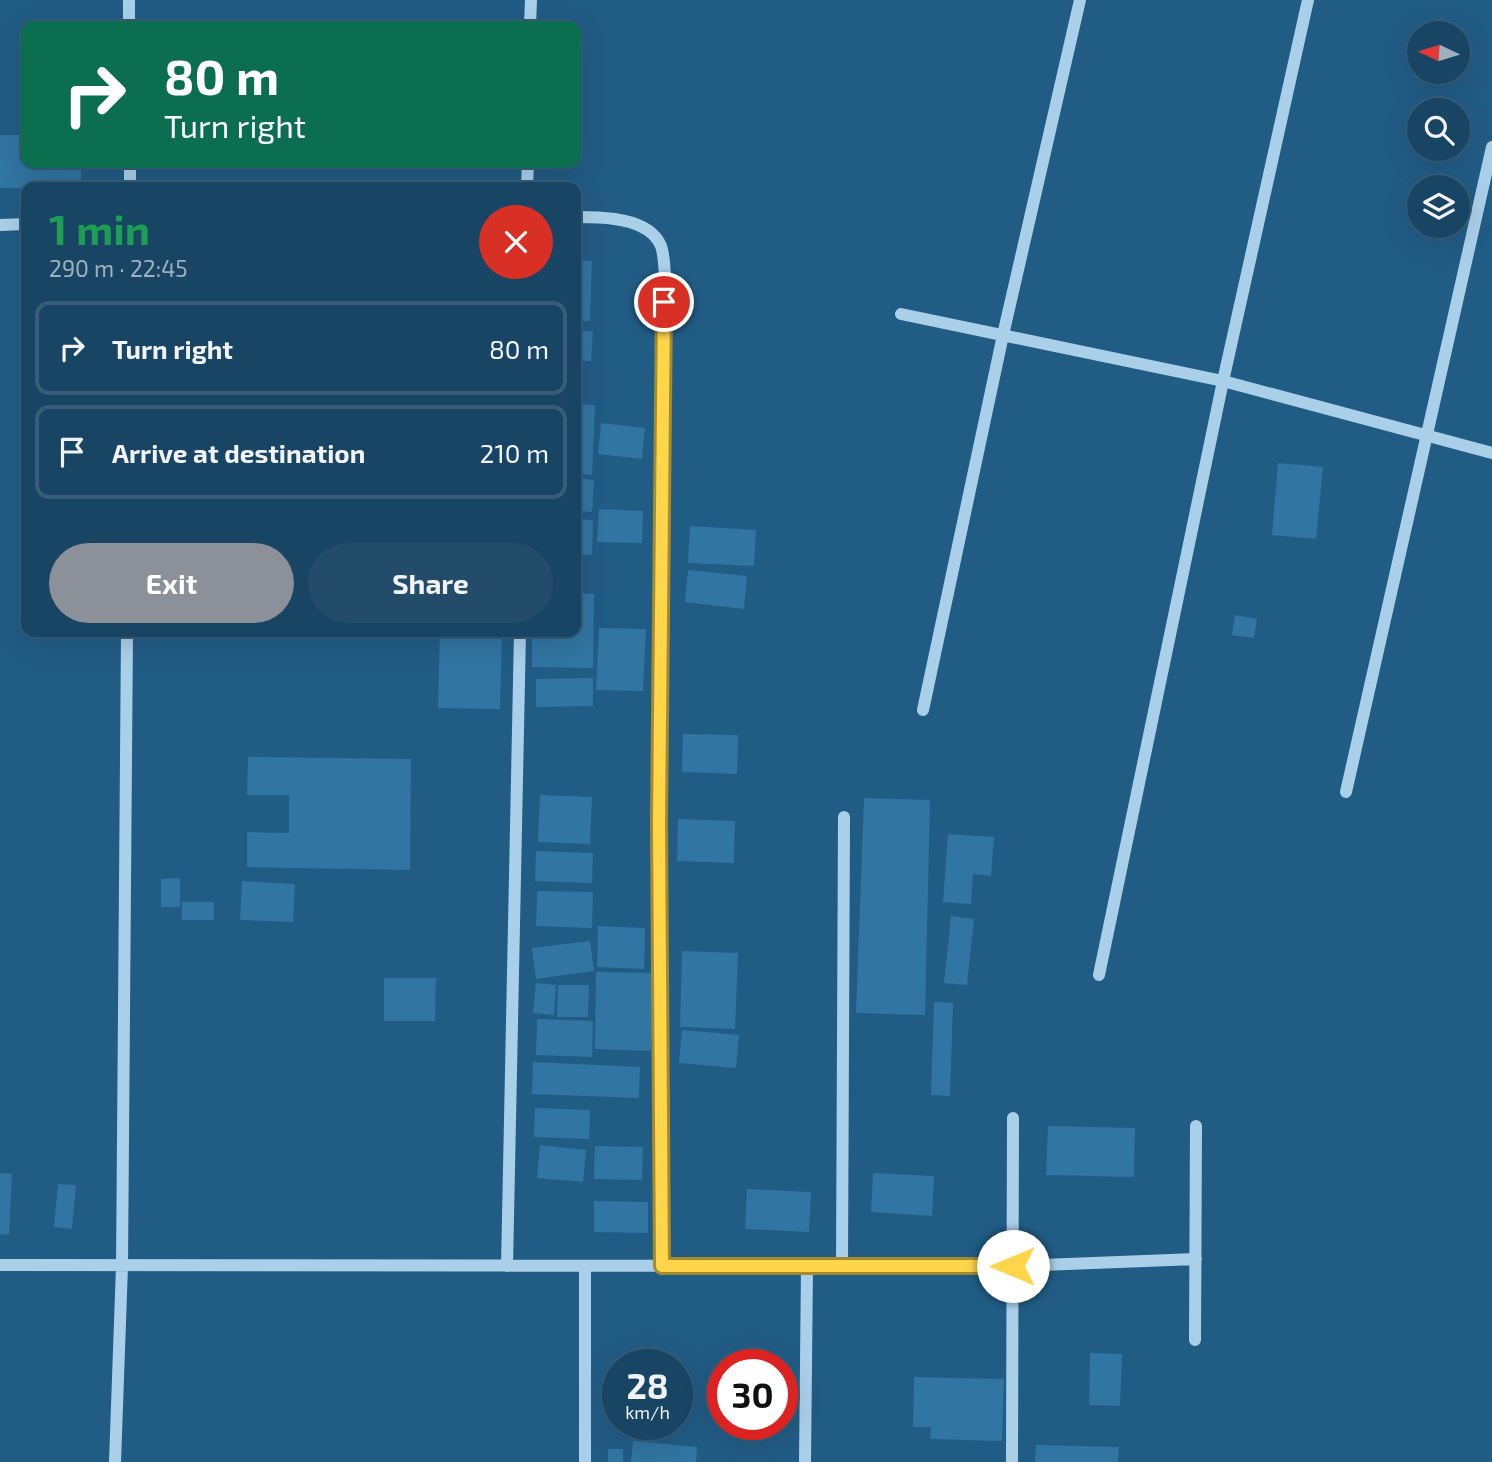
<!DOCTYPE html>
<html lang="en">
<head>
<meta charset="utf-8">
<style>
  body { margin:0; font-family:"Exo 2",sans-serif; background:#224c6a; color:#f1f3f6; height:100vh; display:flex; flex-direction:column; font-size:26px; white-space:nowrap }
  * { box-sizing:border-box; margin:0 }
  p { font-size:23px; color:#9fb1bf }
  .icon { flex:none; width:38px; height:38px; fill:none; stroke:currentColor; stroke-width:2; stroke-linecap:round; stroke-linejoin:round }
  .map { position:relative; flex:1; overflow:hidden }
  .drawer { position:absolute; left:21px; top:182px; width:560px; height:455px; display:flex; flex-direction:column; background:#194564; border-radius:14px; box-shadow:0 7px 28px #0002,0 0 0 2px #375d78 }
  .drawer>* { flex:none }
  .banner { position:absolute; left:21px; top:21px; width:560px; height:147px; border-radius:14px; box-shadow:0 7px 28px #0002,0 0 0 2px #375d78; background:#0b6e4f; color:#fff; overflow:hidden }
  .needle { width:46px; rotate:274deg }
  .controls { position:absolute; left:1407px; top:21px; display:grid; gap:14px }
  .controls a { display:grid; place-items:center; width:63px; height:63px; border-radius:50%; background:#194564; box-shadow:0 7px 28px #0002,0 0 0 2px #375d78; font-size:35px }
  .speed { position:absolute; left:602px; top:1349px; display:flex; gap:14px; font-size:35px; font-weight:700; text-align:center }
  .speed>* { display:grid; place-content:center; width:91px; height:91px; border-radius:50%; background:#194564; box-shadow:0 7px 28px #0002,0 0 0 2px #375d78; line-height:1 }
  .speed small { font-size:18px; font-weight:400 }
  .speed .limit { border:10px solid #d22; background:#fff; color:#111 }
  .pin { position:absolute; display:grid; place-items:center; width:60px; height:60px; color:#fff; margin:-30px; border:4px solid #fff; border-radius:50%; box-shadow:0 2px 7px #0007 }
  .me { position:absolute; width:77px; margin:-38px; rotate:270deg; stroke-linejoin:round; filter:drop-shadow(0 0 5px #0008) }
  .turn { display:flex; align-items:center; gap:24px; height:147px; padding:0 28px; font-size:32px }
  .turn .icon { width:91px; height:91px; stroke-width:2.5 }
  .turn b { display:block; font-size:49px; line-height:60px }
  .round { display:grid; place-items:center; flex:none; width:74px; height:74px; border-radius:37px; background:#224c6a }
  .summary { display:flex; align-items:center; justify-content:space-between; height:119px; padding:0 28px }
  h1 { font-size:42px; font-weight:700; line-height:52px; color:#1e9e55 }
  .cta { display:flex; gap:14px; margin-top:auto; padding:14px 28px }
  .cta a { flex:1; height:80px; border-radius:42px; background:#8c9099; color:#fff; font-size:28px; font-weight:700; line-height:80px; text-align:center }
  .cta a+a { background:#224c6a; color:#f1f3f6 }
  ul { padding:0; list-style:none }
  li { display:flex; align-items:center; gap:21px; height:94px; margin:0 14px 10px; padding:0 14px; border:4px solid #375d78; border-radius:14px }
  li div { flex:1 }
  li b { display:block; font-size:26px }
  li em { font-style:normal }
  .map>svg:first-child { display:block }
</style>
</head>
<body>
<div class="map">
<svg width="1492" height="1462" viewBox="0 0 1492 1462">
  <rect width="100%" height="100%" fill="#215c85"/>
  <!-- building -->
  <path fill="#3175a2" d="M0,135H26V163H81V187L0,188Z
    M576,260L592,261L590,321H576Z
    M576,331H593L591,361H576Z
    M576,404L595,405L592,475L576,474Z
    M601,423L645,428L642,459L598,454Z
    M1278,463L1323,467L1316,539L1272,535Z
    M576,478L594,480L592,512L576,511Z
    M599,509L643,511L642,543L597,542Z
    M576,519L593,520L592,555L576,554Z
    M690,526L756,530L754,566L688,563Z
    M688,570L747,576L744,609L685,602Z
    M576,593L594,594L593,668L532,667V632H576Z
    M1235,615L1257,619L1254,638L1232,635Z
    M599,628L646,629L643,691L596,690Z
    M440,632H502L500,709L438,708Z
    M593,678V706L536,707V679Z
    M683,734L738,735L737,774L682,772Z
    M248,757L411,759L410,870L247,867V832L289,833V795H247Z
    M540,795L592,797L590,844L538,842Z
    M864,798L930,800L925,1015L856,1013Z
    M678,819L735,821L734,863L677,861Z
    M948,834L994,837L991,876L973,874L971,904L943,902Z
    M536,851L593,853L592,883L535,881Z
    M180,878V907H161V879Z
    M242,881L295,884L293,922L240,920Z
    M537,891L593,892L592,928L536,926Z
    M182,902H214V920H182Z
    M951,916L974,919L967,985L944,983Z
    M598,926L645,928L644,969L597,967Z
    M590,941L594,971L536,979L532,948Z
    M682,951L738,953L735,1029L680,1027Z
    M596,972L653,973L651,1051L595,1049Z
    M384,978H436L435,1021H384Z
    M536,983L556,985L554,1015L533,1013Z
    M558,985H589L588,1017H557Z
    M934,1002L953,1003L950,1096L931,1095Z
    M537,1019L593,1021L592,1057L536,1055Z
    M682,1030L739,1035L736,1068L679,1063Z
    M533,1062L640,1067L639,1098L532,1094Z
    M535,1108L590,1110L589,1139L534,1137Z
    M1048,1126L1135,1128L1134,1177L1046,1175Z
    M540,1145L586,1150L583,1182L537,1178Z
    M595,1146L643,1147L642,1180L594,1179Z
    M0,1173L12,1174L9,1235L0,1234Z
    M873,1173L934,1176L932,1216L871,1212Z
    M58,1184L76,1185L72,1229L54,1227Z
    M747,1189L811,1192L809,1232L745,1229Z
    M594,1201L648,1202V1233L594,1232Z
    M1090,1353L1122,1354L1120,1406L1089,1405Z
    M914,1377L1004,1379L1002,1441L930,1439L931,1427H913Z
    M633,1441L697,1447L696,1462H631Z
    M1036,1445L1119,1447L1118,1462H1035Z
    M608,1449H623V1462H608Z"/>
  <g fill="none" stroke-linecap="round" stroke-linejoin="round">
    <!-- minor -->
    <path stroke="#aad0e9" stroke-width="12" d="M129,0V26
      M530,26L531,0
      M130,163V187
      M527,187L528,163
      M576,217C602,217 649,217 661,246C664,254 664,266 665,274L659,823L661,1266
      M0,225L26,224
      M901,314L1223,381L1492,453
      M923,710L1003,335L1080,0
      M1346,792L1492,147
      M1099,975L1223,381L1308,0
      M0,1265L1013,1266L1196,1259
      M507,1266L520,632
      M842,1266L844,817
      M1195,1340L1196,1126
      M115,1462L122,1266L127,632
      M585,1462V1266
      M805,1462L807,1266
      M1012,1462L1013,1118"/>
  </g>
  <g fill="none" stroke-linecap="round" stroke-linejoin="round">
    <!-- route casing -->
    <g stroke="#a68a30" stroke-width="18">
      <path id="route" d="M664,302L659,823L662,1266H1013"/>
    </g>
    <!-- route -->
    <use href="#route" stroke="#ffd54a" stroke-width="12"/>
  </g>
</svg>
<div class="controls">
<a><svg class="needle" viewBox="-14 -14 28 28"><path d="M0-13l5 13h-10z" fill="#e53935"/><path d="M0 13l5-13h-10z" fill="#9fb1bf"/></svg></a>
<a><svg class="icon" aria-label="search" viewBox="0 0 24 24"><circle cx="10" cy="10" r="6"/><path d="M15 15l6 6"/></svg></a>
<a><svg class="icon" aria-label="layers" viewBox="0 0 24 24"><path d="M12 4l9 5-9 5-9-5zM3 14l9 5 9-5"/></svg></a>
</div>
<div class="speed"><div>28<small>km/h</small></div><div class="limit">30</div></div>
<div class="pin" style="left:664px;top:302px;background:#d93025"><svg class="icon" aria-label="arrive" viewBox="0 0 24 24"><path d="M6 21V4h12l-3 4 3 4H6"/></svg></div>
<svg class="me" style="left:1013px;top:1266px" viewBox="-20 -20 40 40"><circle r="19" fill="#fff"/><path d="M0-13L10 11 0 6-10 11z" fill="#ffd54a"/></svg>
<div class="banner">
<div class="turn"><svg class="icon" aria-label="right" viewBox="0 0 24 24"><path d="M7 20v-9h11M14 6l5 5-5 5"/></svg><div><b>80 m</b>Turn right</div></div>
</div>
<section class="drawer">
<div class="summary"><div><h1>1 min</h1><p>290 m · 22:45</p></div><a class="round" style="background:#d93025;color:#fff"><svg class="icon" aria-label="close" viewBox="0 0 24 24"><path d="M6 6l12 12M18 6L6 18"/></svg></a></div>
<ul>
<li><svg class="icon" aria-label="right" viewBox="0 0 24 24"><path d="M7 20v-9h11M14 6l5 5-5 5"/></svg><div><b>Turn right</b></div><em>80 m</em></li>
<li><svg class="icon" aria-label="arrive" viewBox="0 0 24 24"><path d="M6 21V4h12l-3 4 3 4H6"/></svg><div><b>Arrive at destination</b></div><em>210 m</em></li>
</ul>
<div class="cta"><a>Exit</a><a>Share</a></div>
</section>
</div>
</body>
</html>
